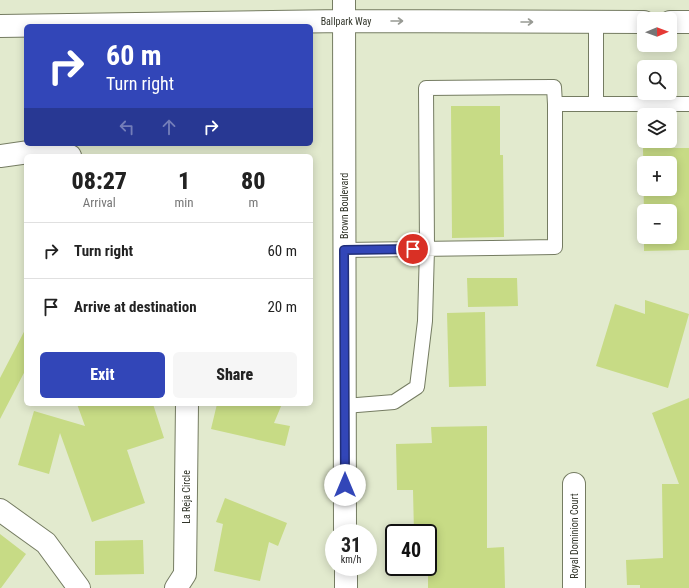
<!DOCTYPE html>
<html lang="en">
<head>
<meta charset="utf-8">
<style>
  body { margin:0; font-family:"Roboto Condensed",sans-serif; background:#f6f6f6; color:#222; height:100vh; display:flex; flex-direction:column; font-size:15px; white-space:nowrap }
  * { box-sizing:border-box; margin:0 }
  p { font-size:13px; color:#767676 }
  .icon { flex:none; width:22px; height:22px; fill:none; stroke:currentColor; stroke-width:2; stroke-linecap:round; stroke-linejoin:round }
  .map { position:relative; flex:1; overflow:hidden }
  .panel { position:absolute; left:24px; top:154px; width:289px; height:252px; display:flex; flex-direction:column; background:#fff; border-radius:6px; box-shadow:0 2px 10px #0003 }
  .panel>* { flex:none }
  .hud { position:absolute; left:24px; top:24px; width:289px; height:122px; border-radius:6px; box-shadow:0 2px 10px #0003; background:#3246b8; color:#fff; overflow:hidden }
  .needle { width:26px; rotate:89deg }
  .tools { position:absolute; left:637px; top:12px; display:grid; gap:8px }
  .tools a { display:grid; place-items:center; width:40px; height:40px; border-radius:6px; background:#fff; box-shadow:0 2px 10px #0003; font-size:20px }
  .speed { position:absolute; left:325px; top:524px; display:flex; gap:8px; font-size:20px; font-weight:700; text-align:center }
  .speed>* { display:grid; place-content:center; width:52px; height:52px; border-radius:50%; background:#fff; box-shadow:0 2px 10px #0003; line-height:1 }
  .speed small { font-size:10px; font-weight:400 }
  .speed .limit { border:2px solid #111; border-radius:6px; background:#fff; color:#111 }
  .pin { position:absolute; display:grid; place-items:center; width:34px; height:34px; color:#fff; margin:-17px; border:2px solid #fff; border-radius:50%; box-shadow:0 1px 4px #0007 }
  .me { position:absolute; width:44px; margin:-22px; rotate:0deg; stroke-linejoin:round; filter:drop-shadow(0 0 3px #0008) }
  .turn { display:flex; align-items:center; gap:14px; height:84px; padding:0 16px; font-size:18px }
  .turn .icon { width:52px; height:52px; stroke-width:2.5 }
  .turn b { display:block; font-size:28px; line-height:34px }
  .lanes { display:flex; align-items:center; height:38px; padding:0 16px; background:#0003; justify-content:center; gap:20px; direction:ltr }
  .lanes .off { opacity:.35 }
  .eta { display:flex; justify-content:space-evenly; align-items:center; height:68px; text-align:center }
  .eta b { font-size:24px; font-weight:800; line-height:28px }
  .action { display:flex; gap:8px; margin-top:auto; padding:8px 16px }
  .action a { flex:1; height:46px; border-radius:6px; background:#3246b8; color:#fff; font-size:16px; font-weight:800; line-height:46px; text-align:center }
  .action a+a { background:#f6f6f6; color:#222 }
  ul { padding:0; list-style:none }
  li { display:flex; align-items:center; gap:12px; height:56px; padding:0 16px; border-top:1px solid #e0e0e0 }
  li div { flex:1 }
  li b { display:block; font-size:15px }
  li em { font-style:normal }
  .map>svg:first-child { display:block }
</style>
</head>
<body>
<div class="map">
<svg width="689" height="588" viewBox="0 0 689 588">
  <rect width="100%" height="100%" fill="#e2eace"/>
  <!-- building -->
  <path fill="#c7db85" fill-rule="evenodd" d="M451,106H500V155H503L504,237L452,238Z
    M643,148H689V250L644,251V237H670V211H644V216ZM644,163H670V189H644Z
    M467,278H517L518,306L468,307Z
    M645,300L689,314L668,388L596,366L615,304L645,314Z
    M485,312L486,386L449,387L447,313Z
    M26,328V369L0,419V378Z
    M689,398V588H640V585H627L626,560L663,558L662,484H679L652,413Z
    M77,404H153L164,438L127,450L145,503L92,522L60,433L49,474L18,465L34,411L85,426Z
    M217,404H282L274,423L290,426L285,446L211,429Z
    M487,426V548L504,547L505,588H428V533H414L413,490H397L396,444L432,443L431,427Z
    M225,498L287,523L278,546L269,542L260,581L214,571L223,524L216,522Z
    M0,534L26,554L1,588H0Z
    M390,535H394V567H419L391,568Z
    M143,540L144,574L95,575V541Z"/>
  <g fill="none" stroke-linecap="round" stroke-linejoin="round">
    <!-- lane casing -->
    <g stroke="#757c62" stroke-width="16">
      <path id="lane" d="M596,104V22
        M344,250L555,247V104H689
        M345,406L394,402L417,387L425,321L427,249L426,88L554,87L555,104"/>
    </g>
    <!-- street casing -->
    <g stroke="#757c62" stroke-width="24">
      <path id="street" d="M0,156L43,150L70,156
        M0,510L46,543L79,588
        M176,588L185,574L187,404
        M574,588V484"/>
    </g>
    <!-- secondary casing -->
    <g stroke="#757c62" stroke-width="24">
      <path id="secondary" d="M344,0L345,533
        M670,22H689
        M0,26L344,21L644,22
        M346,567V588"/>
    </g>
    <!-- lane -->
    <use href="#lane" stroke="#fff" stroke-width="14"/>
    <!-- street -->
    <use href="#street" stroke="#fff" stroke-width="22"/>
    <!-- secondary -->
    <use href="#secondary" stroke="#fff" stroke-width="22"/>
  </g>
  <!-- one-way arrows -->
  <defs><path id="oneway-shaft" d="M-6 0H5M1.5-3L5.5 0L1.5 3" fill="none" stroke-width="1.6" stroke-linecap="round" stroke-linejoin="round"/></defs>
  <g stroke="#989a94">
    <use href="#oneway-shaft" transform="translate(397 21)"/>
    <use href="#oneway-shaft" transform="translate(527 22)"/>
  </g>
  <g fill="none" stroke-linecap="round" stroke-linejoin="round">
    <!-- route casing -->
    <g stroke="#202e78" stroke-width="10">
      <path id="route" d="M345,485L344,250L413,249"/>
    </g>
    <!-- route -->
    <use href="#route" stroke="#3246b8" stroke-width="7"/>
  </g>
  <g text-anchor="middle" stroke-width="3" stroke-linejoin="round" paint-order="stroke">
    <!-- street labels -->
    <g font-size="10" fill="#313429" stroke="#fff">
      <text x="346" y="25">Ballpark Way</text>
      <text transform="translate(344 206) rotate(-90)" y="4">Brown Boulevard</text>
      <text transform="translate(186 497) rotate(-90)" y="4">La Reja Circle</text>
      <text transform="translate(574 536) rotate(-90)" y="4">Royal Dominion Court</text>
    </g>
  </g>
</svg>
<div class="tools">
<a><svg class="needle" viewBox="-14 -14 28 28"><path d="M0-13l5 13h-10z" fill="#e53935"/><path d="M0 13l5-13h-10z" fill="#767676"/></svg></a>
<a><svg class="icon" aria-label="search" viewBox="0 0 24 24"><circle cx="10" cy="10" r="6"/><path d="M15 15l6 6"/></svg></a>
<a><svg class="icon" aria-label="layers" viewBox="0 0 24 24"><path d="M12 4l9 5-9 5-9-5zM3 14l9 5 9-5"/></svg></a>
<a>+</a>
<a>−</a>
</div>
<div class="speed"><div>31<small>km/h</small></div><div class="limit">40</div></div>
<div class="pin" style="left:413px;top:249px;background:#d93025"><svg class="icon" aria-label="arrive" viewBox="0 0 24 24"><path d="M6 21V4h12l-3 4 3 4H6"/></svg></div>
<svg class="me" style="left:345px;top:485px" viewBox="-20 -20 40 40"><circle r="19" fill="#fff"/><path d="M0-13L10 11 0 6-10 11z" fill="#3246b8"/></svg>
<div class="hud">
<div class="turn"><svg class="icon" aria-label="right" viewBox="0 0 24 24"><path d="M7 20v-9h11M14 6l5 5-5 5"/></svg><div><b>60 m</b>Turn right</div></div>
<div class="lanes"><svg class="icon off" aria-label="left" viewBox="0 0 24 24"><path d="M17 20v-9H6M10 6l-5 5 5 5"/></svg><svg class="icon off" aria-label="ahead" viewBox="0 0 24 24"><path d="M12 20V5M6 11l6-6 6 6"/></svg><svg class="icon" aria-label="right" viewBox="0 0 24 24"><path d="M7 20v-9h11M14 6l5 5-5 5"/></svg></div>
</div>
<section class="panel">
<div class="eta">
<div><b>08:27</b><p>Arrival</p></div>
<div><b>1</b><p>min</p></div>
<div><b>80</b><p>m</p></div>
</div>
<ul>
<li><svg class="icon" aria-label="right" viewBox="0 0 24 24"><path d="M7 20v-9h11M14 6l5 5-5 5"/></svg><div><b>Turn right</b></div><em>60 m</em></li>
<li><svg class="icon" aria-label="arrive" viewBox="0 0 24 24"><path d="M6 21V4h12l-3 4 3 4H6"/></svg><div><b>Arrive at destination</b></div><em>20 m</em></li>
</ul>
<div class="action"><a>Exit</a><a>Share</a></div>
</section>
</div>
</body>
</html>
